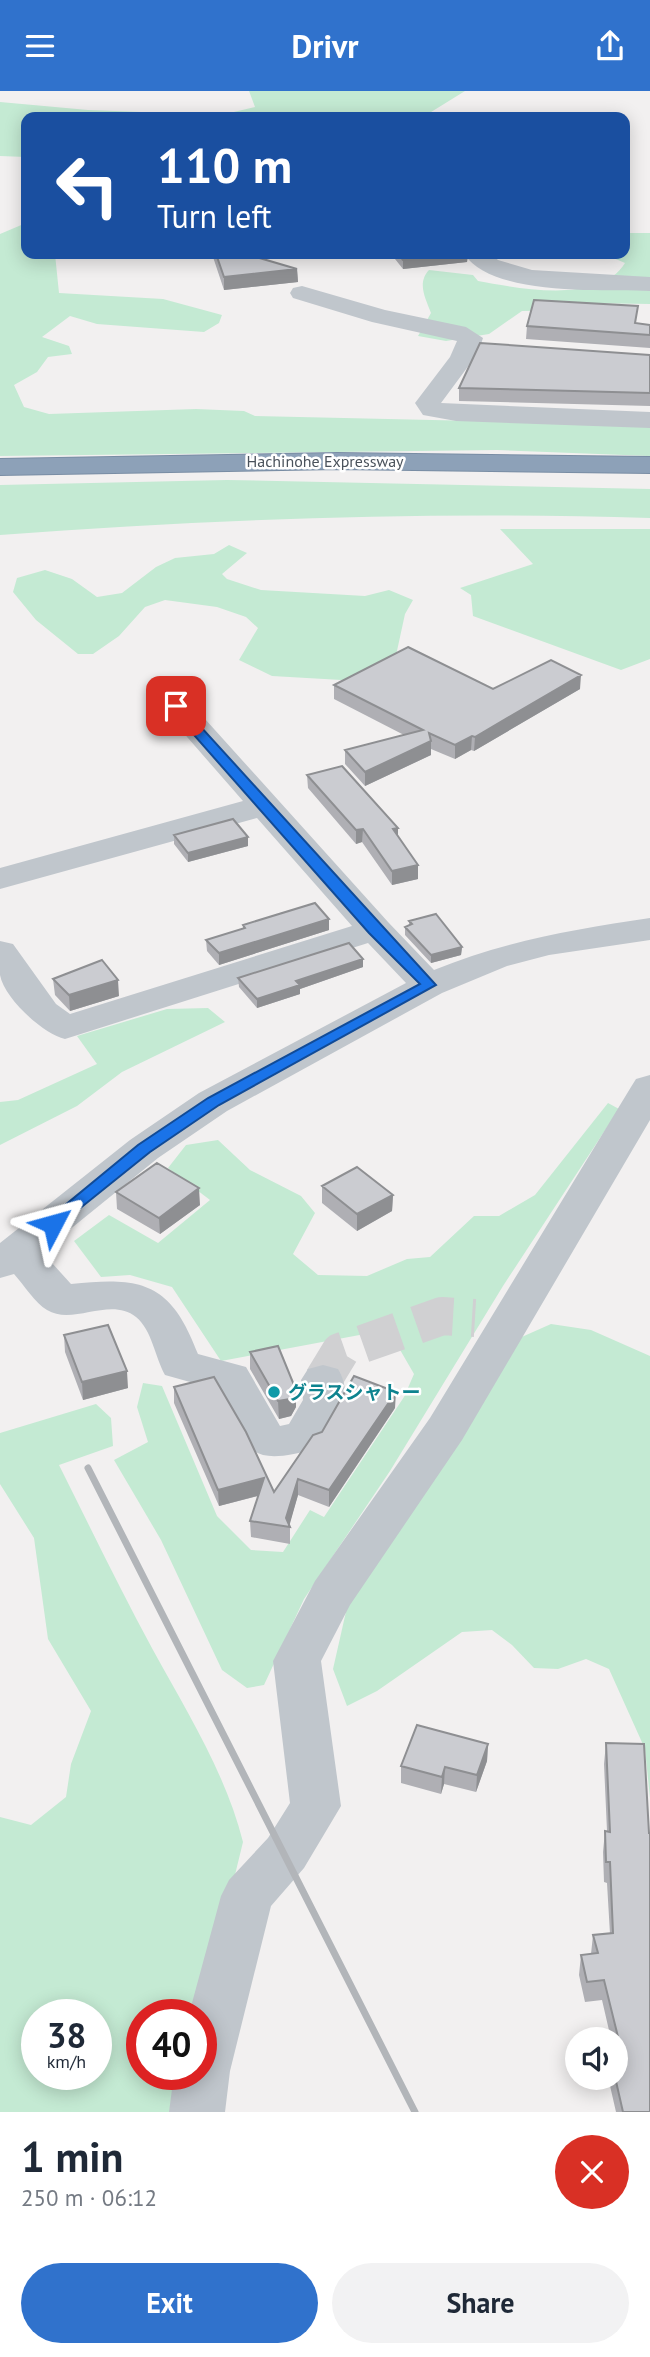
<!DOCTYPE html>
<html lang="en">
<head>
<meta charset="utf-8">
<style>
  body { margin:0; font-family:"PT Sans","Noto Sans JP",sans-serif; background:#f2f2f3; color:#1f2937; height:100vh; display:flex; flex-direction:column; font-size:26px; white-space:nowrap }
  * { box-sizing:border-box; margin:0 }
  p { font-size:23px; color:#747a83 }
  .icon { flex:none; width:38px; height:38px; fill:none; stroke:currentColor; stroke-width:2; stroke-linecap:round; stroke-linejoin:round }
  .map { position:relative; height:2021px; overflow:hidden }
  .side { display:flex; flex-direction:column; background:#fff; flex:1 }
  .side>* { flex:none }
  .banner { position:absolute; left:21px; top:21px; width:609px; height:147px; border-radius:14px; box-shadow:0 4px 18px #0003; background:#1a4fa0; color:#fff; overflow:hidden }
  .tools { position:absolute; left:565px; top:1936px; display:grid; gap:14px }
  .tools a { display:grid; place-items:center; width:63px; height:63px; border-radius:50%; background:#fff; box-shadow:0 4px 18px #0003; font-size:35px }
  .speed { position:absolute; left:21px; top:1908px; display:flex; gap:14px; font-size:35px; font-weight:700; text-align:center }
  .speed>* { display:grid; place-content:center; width:91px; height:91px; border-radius:50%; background:#fff; box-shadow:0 4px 18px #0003; line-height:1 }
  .speed small { font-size:18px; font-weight:400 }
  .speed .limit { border:10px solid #d22; background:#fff; color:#111 }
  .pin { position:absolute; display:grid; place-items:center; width:60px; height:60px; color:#fff; margin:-30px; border-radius:14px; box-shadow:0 4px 10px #0006 }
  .me { position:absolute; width:77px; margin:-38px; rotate:51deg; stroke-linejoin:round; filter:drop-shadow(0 0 5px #0008) }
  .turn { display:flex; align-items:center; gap:24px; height:147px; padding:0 21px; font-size:32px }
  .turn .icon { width:91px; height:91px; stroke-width:2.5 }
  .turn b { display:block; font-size:49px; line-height:60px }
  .round { display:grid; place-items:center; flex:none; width:74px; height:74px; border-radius:37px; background:#f2f2f3 }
  .head { display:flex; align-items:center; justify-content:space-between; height:119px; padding:0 21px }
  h1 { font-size:42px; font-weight:800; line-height:52px }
  .action { display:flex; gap:14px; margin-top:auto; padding:14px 21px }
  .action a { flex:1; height:80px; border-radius:42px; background:#3072cc; color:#fff; font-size:28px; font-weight:800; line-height:80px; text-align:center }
  .action a+a { background:#f2f2f3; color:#1f2937 }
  header { display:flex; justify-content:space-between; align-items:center; height:91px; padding:0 21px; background:#3072cc; color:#fff; font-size:32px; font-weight:800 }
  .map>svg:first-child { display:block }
</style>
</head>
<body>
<header><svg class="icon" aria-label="menu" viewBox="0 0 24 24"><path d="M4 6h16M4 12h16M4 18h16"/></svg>Drivr<svg class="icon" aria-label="share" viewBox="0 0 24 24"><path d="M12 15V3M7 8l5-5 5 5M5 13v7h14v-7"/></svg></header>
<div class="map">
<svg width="650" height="2021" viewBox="0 0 650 2021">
  <rect width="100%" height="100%" fill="#f2f0f0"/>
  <!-- green -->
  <path fill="#c4ead3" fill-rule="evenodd" d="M249,0H465L423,26H26V66L0,65V11L88,19L221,24L255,16Z
    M26,132V163H55L59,202L163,208L222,224L219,232L204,241L97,233L70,225L42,246L69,255L72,263L48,266L37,281L14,294L24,316L49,323L196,318L244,320L255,325L650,334V365L497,359L0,365V143Z
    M625,142H650V213L582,212L581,219L522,220L489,243L446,250L418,245L431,222C425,206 417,192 429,179L473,184L478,190C518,197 599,214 625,172L604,163H625Z
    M227,389L650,398V427C434,420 216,428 0,444V394Z
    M500,438H650V568L621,579L473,525L471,504L460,497L533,473Z
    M229,454L247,462L222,483L227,488L261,499L365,505L389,499L413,509L405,523L395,569L359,590L272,585L239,569L258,537L246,526L217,516L165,509L145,516L119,545L93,563H78L36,529L13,501L17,487L45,479L72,488L97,506L122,502L156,476L175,467L214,463Z
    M208,917L225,931L122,981L77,1015L0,1054V1011L18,1009L97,973L77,945L167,918Z
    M608,1012L619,1018L503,1195L390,1380L304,1508L264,1594L247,1597L222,1579L161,1449L114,1369L148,1351L137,1316L143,1292L162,1295L217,1425L251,1459L283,1461L310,1419L324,1426L404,1306L414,1283L399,1257L381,1240L221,1270L172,1196L130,1184L101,1186L74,1150L109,1124L158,1152L210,1109L168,1077L186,1054L218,1049L250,1079L301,1105L315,1122L293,1163L318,1184L367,1185L407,1168L430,1166L474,1125H499L535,1104Z
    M551,1233L591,1239L650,1265V1707L645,1658L609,1578L586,1568L558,1578L534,1577L512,1554L492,1539L462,1541L377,1600L347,1615L333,1578L350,1503L515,1249Z
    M96,1313L111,1327L113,1355L59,1374C90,1436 120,1498 153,1559C187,1621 226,1683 243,1751L201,1923H142V1983H188L182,2021H0V1726L31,1734L66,1706L71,1673L91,1620L48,1548L34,1447L0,1393V1342ZM37,1923H96V1983H37Z"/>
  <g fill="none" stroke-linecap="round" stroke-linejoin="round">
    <!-- minor-tunnel -->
    <path stroke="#d0d0d2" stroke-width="38" stroke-dasharray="38 19" stroke-linecap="butt" d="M323,1289L340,1261L442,1225L475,1227"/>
    <!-- highway casing -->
    <g stroke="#798da4" stroke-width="2">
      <path id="highway" d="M337,362L650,366V382L337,378L0,384V368Z"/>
    </g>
    <!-- minor -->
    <path fill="#c0c6cc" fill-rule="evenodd" d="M464,163H491L498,169L532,179L650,186V200C603,198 493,206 464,163Z
      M302,195L385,219L466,236L483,247L478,262L441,312L650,321V337L456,330L423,324L415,312L450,266L457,250L372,231L293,207L290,202L293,197Z
      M176,606L187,608L388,831L434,879C505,850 575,838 650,827V849L549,864L507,875L442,902L227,1020L158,1067L42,1161L71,1193C143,1185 171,1192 198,1263L246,1276L280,1335L289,1333L303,1309L301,1289L308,1278L323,1274L338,1278C356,1308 335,1330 320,1356C245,1379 248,1359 215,1298L165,1284C155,1266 152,1239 136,1226C110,1205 73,1235 47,1219C35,1212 24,1194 14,1183L0,1187V1152L130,1049L199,1002L406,892L368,852L65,948C43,943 4,907 0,884C0,873 0,861 0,850L13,853L56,913L70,923L352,835L257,727L0,798V777L243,710L160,615L165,608Z
      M650,984V1029L462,1349L350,1514L321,1570L341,1715L304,1777L271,1815L230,1980L225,2021H169L174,1983H201V1923H189L221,1805L229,1789L268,1747L290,1712L273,1570L315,1490L430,1327L631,996L636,988Z"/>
    <!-- highway -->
    <use href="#highway" fill="#8da1b8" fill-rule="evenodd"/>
    <!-- rail -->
    <path stroke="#b2b5b9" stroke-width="7" d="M88,1377L415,2021"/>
  </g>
  <!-- wall -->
  <path fill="#afafb4" d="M212,163H246L297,178L298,191L224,199Z
    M391,163H468L467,171L403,178Z
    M636,232L650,234V257L526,248L527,235Z
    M650,264V315L459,310V297Z
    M334,594L493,598H580L474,660L471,659L455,668L431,658V664L365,695L345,673V659L404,644L334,608Z
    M307,684L398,737V746L418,788L392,794L362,751L356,753L308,697Z
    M174,744L248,746V755L188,771L174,753Z
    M409,830L462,856L461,864L431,872L405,844V836L409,834Z
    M243,834L329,839L219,874L207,860L206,849L243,838Z
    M363,868V876L300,898V903L257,917L239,896L238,887Z
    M53,888L119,905L70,920L55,904Z
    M322,1095L393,1104L392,1120L357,1140L322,1112Z
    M116,1101L200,1114L160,1143L117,1118Z
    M64,1244L128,1297L83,1309L65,1261Z
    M250,1261L296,1316L291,1325L279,1328L250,1278Z
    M174,1296L274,1401L395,1317L329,1416L298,1404L289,1434L290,1436V1453L251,1446L250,1430L258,1405L219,1415L174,1312Z
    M606,1652L650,2021H616L608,1986H616V1948H611L602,1909L585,1911L579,1884L581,1864L591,1863L593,1844L610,1843L607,1792L604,1791L603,1761L605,1740H607L604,1673Z
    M488,1653L487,1670L476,1701L444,1693L441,1703L401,1692V1675Z"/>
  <!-- shaded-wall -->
  <path fill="#8e8f92" d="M468,163L467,171L403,178V169Z
    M297,178L298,191L224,199V186Z
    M581,584L580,598L474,660L475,646Z
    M472,645L471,659L455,668V654Z
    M431,650V664L365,695V681Z
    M398,737V751L393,738Z
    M363,738L362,751L356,753V739Z
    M248,746V755L188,771V762Z
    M418,774V788L392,794V780Z
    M329,828V839L219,874V862Z
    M462,856L461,864L431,872V864Z
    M363,868V876L300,898V903L257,917V908L296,890Z
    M118,889L119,905L70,920L69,904Z
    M199,1097L200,1114L160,1143L159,1127Z
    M393,1104L392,1120L357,1140V1123Z
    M127,1280L128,1297L83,1309L82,1291Z
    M296,1299V1316L291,1325L279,1328L278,1310Z
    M396,1301L395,1317L329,1416V1399Z
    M264,1387L265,1403L219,1415L218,1399Z
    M298,1388V1404L289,1436L286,1427Z
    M488,1653L487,1670L476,1701L477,1684Z
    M445,1676L444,1693L441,1703L442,1686Z"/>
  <!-- building -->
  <path fill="#cbccd1" stroke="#8e8f92" stroke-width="2" d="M216,163H246L297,178L224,186Z
    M398,163H463L403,169Z
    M534,209L638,215L635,232L650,234V244L527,235Z
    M480,252L650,264V302L459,297Z
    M408,556L493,598L551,569L581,584L475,646L472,645L455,654L429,642L431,650L365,681L345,659L423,639L334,594Z
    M342,675L398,737L393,738L418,774L392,780L363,738L356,739L307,684Z
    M233,728L248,746L188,762L174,744Z
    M315,812L329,828L219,862L206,849L245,837L243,834Z
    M436,823L462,856L431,864L405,836L412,833L409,830Z
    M349,852L363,868L296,890L300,894L257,908L238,887Z
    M102,869L118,889L69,904L53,888Z
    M157,1072L199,1097L159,1127L116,1101Z
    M357,1076L393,1104L357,1123L322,1095Z
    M108,1234L127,1280L82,1291L64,1244Z
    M278,1255L296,1299L290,1308L278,1310L250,1261Z
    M354,1285L396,1301L329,1399L298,1388L286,1427L290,1436L250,1430L264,1387L218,1399L174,1296L214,1286L246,1341L274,1401L313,1344L322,1341Z
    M417,1634L488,1653L477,1684L445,1676L442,1686L401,1675Z
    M606,1652L644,1653L649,1742H650V2021H623L615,1986H616V1955L620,1954L604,1889L587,1891L581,1864L598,1862L593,1844L613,1842L610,1771H606L605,1740L610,1741Z"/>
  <!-- route -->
  <path fill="#1a73e8" stroke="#114b97" stroke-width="2" d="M176,611L180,613L436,894L219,1014L150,1061L53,1139L47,1137L45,1133L47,1129L138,1054L208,1007L420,893L369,842L171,618L169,615Z"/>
  <!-- markers -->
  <circle fill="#0f9aa8" stroke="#fff" stroke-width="2.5" cx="274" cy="1301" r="7"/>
  <g text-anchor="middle" stroke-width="5" stroke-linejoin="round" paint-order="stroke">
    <!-- far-street labels -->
    <g font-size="16" fill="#4a525b" stroke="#fff">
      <text x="325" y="376">Hachinohe Expressway</text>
    </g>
    <!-- culture labels -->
    <g font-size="19" font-weight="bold" fill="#0d838f" stroke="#fff" text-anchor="start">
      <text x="288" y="1308">グラスシャトー</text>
    </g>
  </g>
</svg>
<div class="tools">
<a><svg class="icon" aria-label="sound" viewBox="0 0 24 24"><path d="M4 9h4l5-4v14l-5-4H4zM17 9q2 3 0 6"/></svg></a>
</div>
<div class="speed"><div>38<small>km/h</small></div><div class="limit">40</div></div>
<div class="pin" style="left:176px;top:615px;background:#d93025"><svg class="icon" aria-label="arrive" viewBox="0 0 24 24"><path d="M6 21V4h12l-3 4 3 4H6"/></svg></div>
<svg class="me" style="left:53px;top:1133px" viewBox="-20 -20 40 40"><path d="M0-17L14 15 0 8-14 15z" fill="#1a73e8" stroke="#fff" stroke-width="4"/></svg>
<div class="banner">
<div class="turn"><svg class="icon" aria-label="left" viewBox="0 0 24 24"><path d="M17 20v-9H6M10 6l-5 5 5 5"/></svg><div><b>110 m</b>Turn left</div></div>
</div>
</div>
<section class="side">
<div class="head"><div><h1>1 min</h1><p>250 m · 06:12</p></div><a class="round" style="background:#d93025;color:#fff"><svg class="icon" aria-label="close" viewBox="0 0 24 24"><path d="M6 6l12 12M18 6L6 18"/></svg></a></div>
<div class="action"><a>Exit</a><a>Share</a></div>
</section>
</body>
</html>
